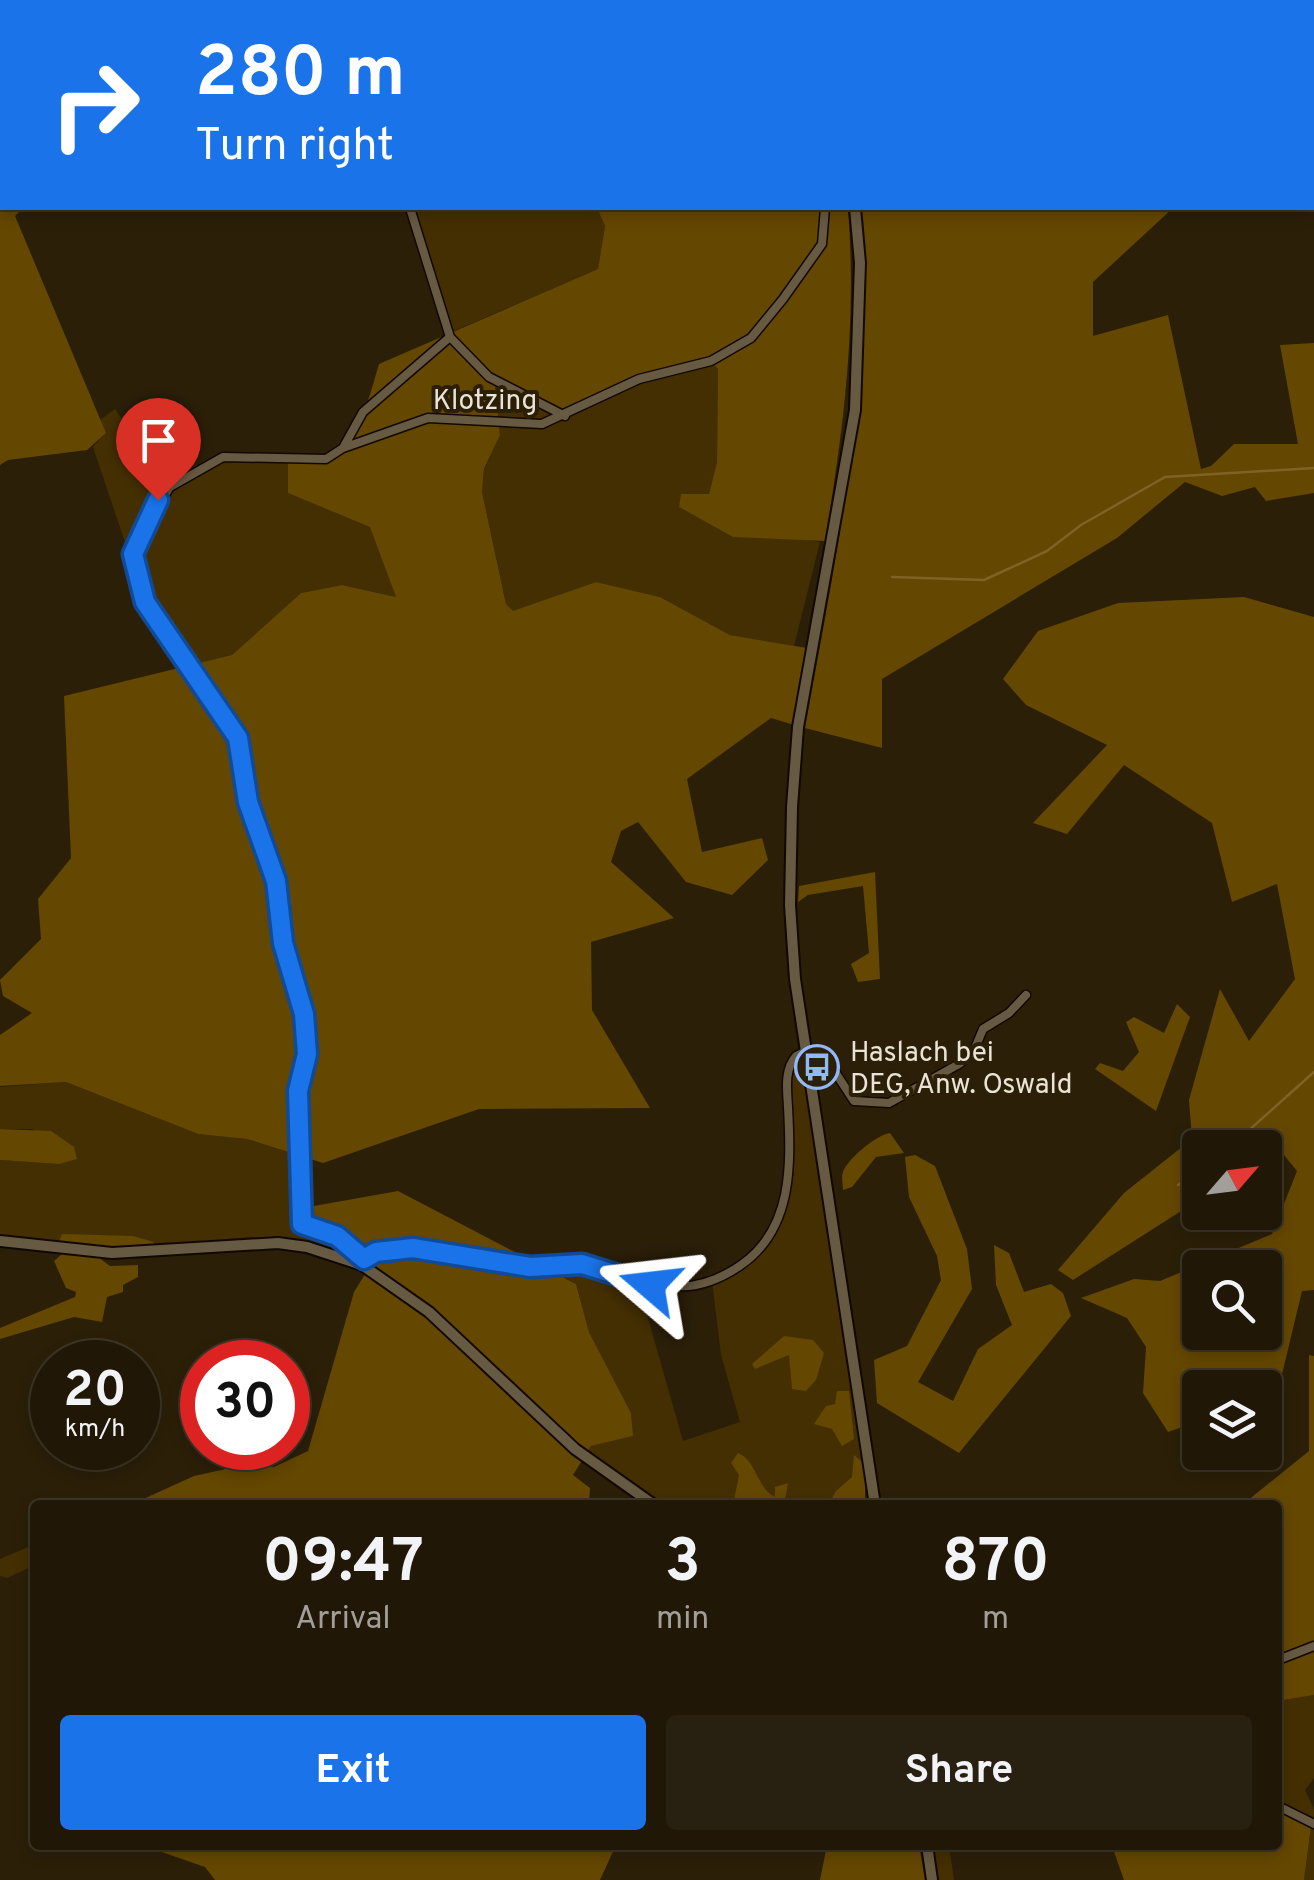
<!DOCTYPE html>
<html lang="en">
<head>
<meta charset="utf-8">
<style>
  body { margin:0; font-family:Overpass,sans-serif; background:#282010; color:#f1f3f6; height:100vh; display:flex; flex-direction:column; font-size:38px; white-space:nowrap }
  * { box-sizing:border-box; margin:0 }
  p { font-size:32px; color:#a29f9b }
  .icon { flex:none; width:55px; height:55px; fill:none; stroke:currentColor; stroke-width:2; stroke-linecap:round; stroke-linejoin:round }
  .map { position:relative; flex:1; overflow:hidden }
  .sheet { position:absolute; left:30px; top:1500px; width:1252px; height:350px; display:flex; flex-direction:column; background:#201706; border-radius:10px; box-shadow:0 5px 15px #0003,0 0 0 2px #3d3628 }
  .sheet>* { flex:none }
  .guide { position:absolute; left:0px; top:0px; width:1315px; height:210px; box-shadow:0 5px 15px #0003,0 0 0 2px #3d3628; background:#1a73e8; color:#fff; overflow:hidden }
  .needle { width:65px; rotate:62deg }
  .controls { position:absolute; left:1182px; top:1130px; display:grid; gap:20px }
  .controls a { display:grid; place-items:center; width:100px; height:100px; border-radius:10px; background:#201706; box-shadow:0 5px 15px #0003,0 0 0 2px #3d3628; font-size:50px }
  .speed { position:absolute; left:30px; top:1340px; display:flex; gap:20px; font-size:50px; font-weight:700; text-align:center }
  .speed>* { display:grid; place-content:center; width:130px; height:130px; border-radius:50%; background:#201706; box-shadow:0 5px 15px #0003,0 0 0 2px #3d3628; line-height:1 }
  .speed small { font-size:25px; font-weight:400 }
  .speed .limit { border:15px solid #d22; background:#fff; color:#111 }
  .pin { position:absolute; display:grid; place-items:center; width:85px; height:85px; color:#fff; margin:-102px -42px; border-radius:50% 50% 50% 0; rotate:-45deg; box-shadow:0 0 10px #0007 }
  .pin .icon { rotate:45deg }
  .me { position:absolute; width:110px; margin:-55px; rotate:287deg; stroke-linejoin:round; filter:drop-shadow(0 0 8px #0008) }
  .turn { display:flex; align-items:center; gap:35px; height:210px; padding:0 30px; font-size:45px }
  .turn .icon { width:130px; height:130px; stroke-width:2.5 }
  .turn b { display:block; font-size:70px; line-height:85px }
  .eta { display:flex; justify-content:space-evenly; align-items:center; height:170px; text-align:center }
  .eta b { font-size:60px; font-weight:700; line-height:70px }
  .action { display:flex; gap:20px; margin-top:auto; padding:20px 30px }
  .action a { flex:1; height:115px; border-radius:10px; background:#1a73e8; color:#fff; font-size:40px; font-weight:700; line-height:115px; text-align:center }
  .action a+a { background:#282010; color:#f1f3f6 }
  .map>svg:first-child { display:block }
</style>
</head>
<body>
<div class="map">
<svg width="1314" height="1880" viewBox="0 0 1314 1880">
  <rect width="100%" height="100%" fill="#2b1f08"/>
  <!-- green -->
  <path fill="#442f02" d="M420,0H686L687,2H421Z
    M410,208H597L605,226L598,269L449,333Z
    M711,362L718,369L717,462L709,494L806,540L820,542L794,646L730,635L660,597L596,582L513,612L506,604L482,492L484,470L500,435L495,384L639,380Z
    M115,409L170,487L223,457L288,461L289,493L371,527L396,597L342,585L301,593L232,655L186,667L145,602L93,447L105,433L100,420Z
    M803,1060L864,1473L842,1505H659L585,1457L591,1446L632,1436L631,1413L589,1332L576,1284L549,1268L589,1265L638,1283L683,1441L740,1422L721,1355L712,1281C726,1272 747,1264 759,1253C802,1210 787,1126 786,1072Z
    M66,1082L198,1134L247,1139L300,1156L299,1225L334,1238L355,1253L252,1237L123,1248L0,1235V1160L59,1164L77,1158L32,1129H0V1087Z
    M35,1544V1565L7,1578L0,1576V1559Z
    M1314,1695V1778L1305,1790L1314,1809V1880H1304L1311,1826L1278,1804V1701Z
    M919,1845H949L954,1880H925Z"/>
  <!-- forest -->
  <path fill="#644700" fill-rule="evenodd" d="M0,0H45L2,2V208H23L15,216L106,433L87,450L8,460L0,465Z
    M597,208H848C857,326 844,425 825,541L733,537L679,507L681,494H709L717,462L718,369L711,362L639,380L567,418L495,385L500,435L484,469L482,492L506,604L513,611L596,582L660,597L730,635L807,648L794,725L771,718L687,779L702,852L762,838L768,860L732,895L686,882L638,822L621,831L611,862L674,918L591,942L592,1010L650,1108L479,1109L323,1163L247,1139L198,1134L66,1082L0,1086V1035L32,1013L3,996L0,980L41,939L38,899L71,858L64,696L232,655L301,593L342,585L396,597L370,527L288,493V461C300,460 316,462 327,458C359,446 370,393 379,364L598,269L605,226Z
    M861,208H1173L1093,282V336L1168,315L1201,469L1211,466L1234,444H1298L1280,345L1314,343V493L1266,501L1255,487L1222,496L1185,482L1117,538L882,679V748L805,728C836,555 873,385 861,208Z
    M1244,597L1314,617V1290L1302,1291L1272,1416L1265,1415V1388H1200V1421L1168,1432L1143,1393L1146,1347L1127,1318L1081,1298L1134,1279L1160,1281L1272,1234L1297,1171L1279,1149L1265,1158V1148H1200V1199L1073,1280L1058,1270L1124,1193L1192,1139L1189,1100L1220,989L1249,1041L1295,979L1277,884L1232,902L1212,823L1124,765L1067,834L1033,823L1107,745L1026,705L1003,679L1038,631L1118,603ZM1200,1268H1265V1332H1200Z
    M875,872L880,979L858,982L851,964L869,953L863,886L808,895L798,902L799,886Z
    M1177,1004L1190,1017L1156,1111L1095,1069L1100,1063L1123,1071L1139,1052L1126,1022L1134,1017L1164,1033Z
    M0,1129L51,1131L74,1147L77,1159L59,1164L0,1160Z
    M890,1133L904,1153L876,1157L852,1187L843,1190C843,1184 841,1178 843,1172C847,1159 878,1134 890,1133Z
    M915,1155L935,1166L967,1249L972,1289L918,1382L953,1401L978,1349L1012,1325L996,1285L994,1245L1009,1253L1024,1292L1051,1284L1063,1293L1071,1316L959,1453L877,1403L874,1360L907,1346L941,1280L937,1256L909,1197L905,1157Z
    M398,1191L576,1284L589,1332L631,1413L633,1436L591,1446L573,1475L590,1488L589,1505H143L139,1501L194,1476L244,1465L274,1467L308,1451L354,1292L372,1263L339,1235L306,1222L308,1207Z
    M62,1234L133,1236L154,1242L152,1247L130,1252L57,1247Z
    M62,1254L98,1257L110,1266L138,1265V1277L123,1285V1292L107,1297L102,1322L74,1317L0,1339V1328L75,1297L76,1292L66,1288L54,1261Z
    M784,1336L813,1340L824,1353L816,1380L806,1391L792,1389L789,1355L755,1369L752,1364Z
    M1309,1355L1314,1356V1695L1278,1701V1505H1242L1309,1451Z
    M837,1391H849L854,1439L842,1446L832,1429L814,1424L826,1406L835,1404Z
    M738,1453C757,1461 756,1487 775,1497V1487L788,1483L784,1505H733L739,1475L731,1463Z
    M854,1455L865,1464V1505H828L836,1491L852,1477Z
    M1278,1804L1311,1826L1304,1880H1124L1113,1849L1120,1845H1278Z
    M155,1845H616L600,1880H215L205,1867L156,1850Z
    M827,1845H919L925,1880H820Z"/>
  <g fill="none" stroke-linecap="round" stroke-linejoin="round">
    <!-- stream -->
    <path stroke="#816226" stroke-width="2.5" d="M892,577L984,580L1047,551L1081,525L1165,477L1314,468
      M1229,1148L1314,1072
      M1178,1185L1200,1169"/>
    <!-- street casing -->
    <g stroke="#130800" stroke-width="11">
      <path id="street" d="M330,0L331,2
        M808,0L817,2
        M1025,0L1033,2
        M1207,0L1208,2
        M944,2L946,0
        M1312,26H1314
        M1312,142H1314
        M410,208L450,337L363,412L343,448L428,418L542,424L639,379L711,361L751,338L783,299L822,244L825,208
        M450,337L489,377L565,416
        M343,448L326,459L223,457L170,487L139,534L133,554L145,602L237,738L248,802L276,881L283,943L304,1015L307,1053L298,1091L302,1225L337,1236L364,1259L362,1265
        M364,1259C412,1231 476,1264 528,1267C545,1268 563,1263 581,1264C642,1271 676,1310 741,1265C793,1229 791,1165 788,1107C787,1089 784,1070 796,1056L808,1050L824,1055L854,1101L889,1103L959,1064L973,1053L983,1029L1009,1013L1026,995
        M1278,1660L1314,1646
        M1278,1806L1314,1824"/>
    </g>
    <!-- secondary casing -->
    <g stroke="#130800" stroke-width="14">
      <path id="secondary" d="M797,0L798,2
        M855,208L860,263L855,410L798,727L792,807L790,905L795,979L875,1505
        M0,1241L112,1253L278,1243L307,1247L362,1265L429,1312L575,1449L654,1505
        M927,1845L932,1880"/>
    </g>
    <!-- street -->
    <use href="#street" stroke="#675a42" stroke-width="8"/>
    <!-- secondary -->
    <use href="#secondary" stroke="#675a42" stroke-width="10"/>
  </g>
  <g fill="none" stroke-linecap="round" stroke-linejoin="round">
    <!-- route casing -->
    <g stroke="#114b97" stroke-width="25">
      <path id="route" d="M158,500L133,554L145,602L238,738L248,802L276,881L283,943L304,1014L307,1054L298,1091L302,1224L337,1236L364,1259L376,1252L413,1248L530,1267L582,1264L650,1285"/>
    </g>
    <!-- route -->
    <use href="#route" stroke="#1a73e8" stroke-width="18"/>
  </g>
  <!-- icons -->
  <defs>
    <g id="bus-ring" transform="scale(2.25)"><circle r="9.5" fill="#2b1f08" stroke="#91b8fd" stroke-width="1.5"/><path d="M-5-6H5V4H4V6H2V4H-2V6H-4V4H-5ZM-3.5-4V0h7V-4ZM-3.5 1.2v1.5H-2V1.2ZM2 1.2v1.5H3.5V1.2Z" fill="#91b8fd"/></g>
  </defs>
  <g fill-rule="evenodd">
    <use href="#bus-ring" x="817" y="1067"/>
  </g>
  <g text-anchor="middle" stroke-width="8" stroke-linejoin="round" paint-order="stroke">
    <!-- street labels -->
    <g font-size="28" fill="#ebe4d6" stroke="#2b1f08">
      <text x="485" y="409">Klotzing</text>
    </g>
    <!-- poi labels -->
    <g font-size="28" fill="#ebe4d6" stroke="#2b1f08" text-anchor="start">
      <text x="850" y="1061">Haslach bei<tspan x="850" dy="32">DEG, Anw. Oswald</tspan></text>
    </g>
  </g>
</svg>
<div class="controls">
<a><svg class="needle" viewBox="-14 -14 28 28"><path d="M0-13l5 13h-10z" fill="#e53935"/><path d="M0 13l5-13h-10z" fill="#a29f9b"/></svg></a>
<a><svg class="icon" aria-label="search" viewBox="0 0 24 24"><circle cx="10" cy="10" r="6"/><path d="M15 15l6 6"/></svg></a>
<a><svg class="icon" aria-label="layers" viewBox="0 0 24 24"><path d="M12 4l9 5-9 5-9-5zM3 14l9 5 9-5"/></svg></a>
</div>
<div class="speed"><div>20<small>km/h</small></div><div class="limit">30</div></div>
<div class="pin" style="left:158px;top:500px;background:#d93025"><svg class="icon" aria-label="arrive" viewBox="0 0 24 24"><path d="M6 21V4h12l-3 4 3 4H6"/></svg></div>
<svg class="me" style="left:650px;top:1285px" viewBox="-20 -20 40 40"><path d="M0-17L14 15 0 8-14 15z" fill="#1a73e8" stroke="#fff" stroke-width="4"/></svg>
<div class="guide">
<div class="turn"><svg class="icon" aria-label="right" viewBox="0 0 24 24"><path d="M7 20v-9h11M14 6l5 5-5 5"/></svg><div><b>280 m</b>Turn right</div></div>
</div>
<section class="sheet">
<div class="eta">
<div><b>09:47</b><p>Arrival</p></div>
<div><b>3</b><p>min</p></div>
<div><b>870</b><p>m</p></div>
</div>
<div class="action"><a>Exit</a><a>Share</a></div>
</section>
</div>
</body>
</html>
